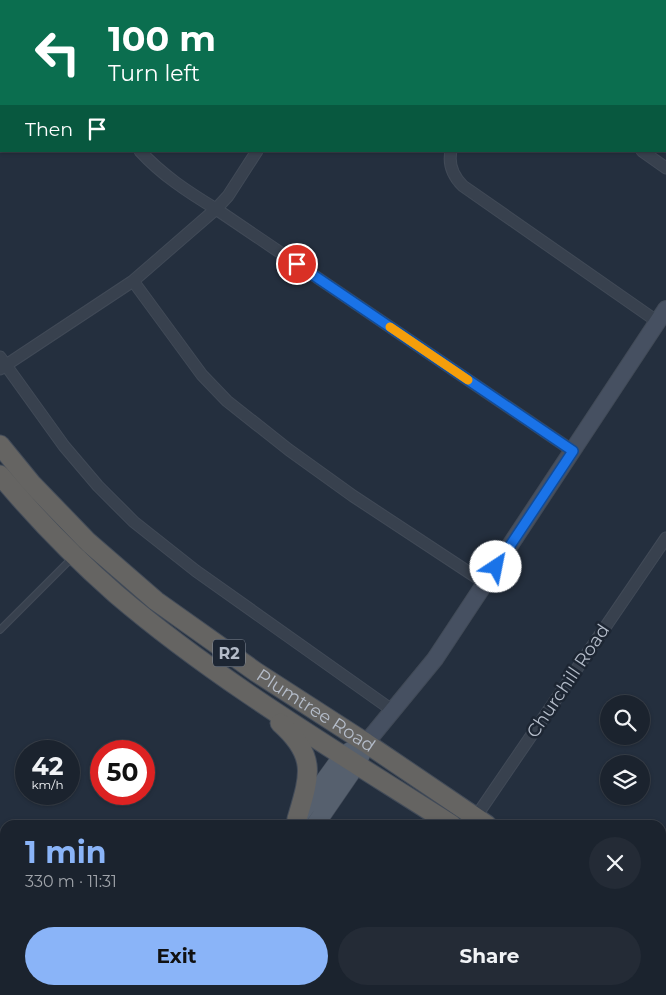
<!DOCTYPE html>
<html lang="en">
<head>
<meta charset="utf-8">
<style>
  body { margin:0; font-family:Montserrat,sans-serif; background:#242b36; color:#f1f3f6; height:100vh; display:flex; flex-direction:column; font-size:19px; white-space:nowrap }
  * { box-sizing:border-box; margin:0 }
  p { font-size:16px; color:#a0a4aa }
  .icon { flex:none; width:28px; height:28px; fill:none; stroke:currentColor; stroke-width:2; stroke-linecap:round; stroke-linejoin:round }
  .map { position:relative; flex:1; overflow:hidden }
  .details { position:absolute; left:0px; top:820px; width:666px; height:175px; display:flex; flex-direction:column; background:#1b232e; border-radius:15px 15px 0 0; box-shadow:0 1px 4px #0004,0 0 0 1px #39404a }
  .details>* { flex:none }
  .top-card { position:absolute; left:0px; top:0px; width:666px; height:152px; box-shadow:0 1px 4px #0004,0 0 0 1px #39404a; background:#0b6e4f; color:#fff; overflow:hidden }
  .tools { position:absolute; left:600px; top:695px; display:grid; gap:10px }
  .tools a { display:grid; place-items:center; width:50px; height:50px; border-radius:50%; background:#1b232e; box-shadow:0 1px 4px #0004,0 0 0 1px #39404a; font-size:25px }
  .speed { position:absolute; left:15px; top:740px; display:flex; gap:10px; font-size:25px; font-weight:700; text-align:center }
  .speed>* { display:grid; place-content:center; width:65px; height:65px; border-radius:50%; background:#1b232e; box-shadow:0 1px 4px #0004,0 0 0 1px #39404a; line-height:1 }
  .speed small { font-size:12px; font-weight:400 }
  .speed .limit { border:8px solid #d22; background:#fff; color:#111 }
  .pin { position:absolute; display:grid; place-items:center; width:42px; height:42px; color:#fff; margin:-21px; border:2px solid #fff; border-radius:50%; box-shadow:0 1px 5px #0007 }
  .me { position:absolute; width:55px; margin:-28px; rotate:34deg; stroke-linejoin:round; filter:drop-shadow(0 0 4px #0008) }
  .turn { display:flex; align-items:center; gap:18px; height:105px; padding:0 25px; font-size:22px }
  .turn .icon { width:65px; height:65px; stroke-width:2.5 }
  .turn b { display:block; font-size:35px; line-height:42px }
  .then { display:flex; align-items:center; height:48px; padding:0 25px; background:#0003; gap:10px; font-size:19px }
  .round { display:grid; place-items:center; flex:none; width:52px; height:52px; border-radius:26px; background:#242b36 }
  .overview { display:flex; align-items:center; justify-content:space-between; height:85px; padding:0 25px }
  h1 { font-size:30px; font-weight:700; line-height:38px; color:#8ab4f8 }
  .button { display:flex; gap:10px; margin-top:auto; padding:10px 25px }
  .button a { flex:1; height:58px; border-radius:30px; background:#8ab4f8; color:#111; font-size:20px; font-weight:700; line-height:58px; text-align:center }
  .button a+a { background:#242b36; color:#f1f3f6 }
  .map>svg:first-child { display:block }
</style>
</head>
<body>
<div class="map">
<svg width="666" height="995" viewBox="0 0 666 995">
  <rect width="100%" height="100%" fill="#242f3e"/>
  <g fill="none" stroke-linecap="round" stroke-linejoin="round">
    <!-- service casing -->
    <g stroke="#414a57" stroke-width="8">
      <path id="service" d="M0,630L87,543"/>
    </g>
    <!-- minor casing -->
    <g stroke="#414a57" stroke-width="13">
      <path id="minor" d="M59,0L60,1
        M419,0L421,1
        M164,1L166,0
        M357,1L358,0
        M140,151C162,175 188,192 216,209L573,451
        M451,151C448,165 454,177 463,186L658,322
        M642,151L666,168
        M133,281L202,375L227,401L289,450L353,496L485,583
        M0,357L64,446L98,486L134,522L196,571L392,710
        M0,369L133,281L216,209L228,196L257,151
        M473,821L666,538
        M661,901L666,894
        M502,990L504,995
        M360,995L364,990
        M599,995L603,990"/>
    </g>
    <!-- secondary casing -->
    <g stroke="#414a57" stroke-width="18">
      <path id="secondary" d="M366,743L435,659L666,309"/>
    </g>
    <!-- primary casing -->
    <g stroke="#414a57" stroke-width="19">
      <path id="primary" d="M299,816L343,755L366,743
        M315,825L357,764L362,752
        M182,995L185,990
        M198,995L202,990"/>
    </g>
    <!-- trunk casing -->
    <g stroke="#434c59" stroke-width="21">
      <g id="trunk">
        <path id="s1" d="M0,445L31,483L88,542L156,601L256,672L366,743L487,825"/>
        <path d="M0,475C35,517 75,558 116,594C219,682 338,752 452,825"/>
        <path d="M280,723C317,756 310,775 297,819"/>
        <path d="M661,945L666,948"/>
        <path d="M661,966L666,969"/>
      </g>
    </g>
    <!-- service -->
    <use href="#service" stroke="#38414e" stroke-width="5.5"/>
    <!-- minor -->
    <use href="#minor" stroke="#38414e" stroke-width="11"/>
    <!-- secondary -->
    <use href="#secondary" stroke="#465061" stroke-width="16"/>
    <!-- primary -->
    <use href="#primary" stroke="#56606e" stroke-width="18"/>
    <!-- trunk -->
    <use href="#trunk" stroke="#656462" stroke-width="19"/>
  </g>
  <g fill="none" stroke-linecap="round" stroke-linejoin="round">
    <!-- route casing -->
    <g stroke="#114b97" stroke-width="12">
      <path id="route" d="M297,264L573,451L496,567"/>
    </g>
    <!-- route -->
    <use href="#route" stroke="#1a73e8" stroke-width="9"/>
    <!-- slow -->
    <path stroke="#f59e0b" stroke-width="9" d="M390,327L468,380"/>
  </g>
  <g text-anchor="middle" stroke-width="5" stroke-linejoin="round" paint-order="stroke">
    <!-- shield labels -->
    <rect fill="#1d2633" stroke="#878f9c" stroke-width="1" x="213" y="639.5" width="32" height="27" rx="4"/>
    <g font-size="16" font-weight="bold" fill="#b4bcc9">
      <text x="229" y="659">R2</text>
    </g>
    <!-- street labels -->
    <g font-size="18" fill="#b4bcc9" stroke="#1d2633">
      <text transform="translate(568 681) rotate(-56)" y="6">Churchill Road</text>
      <text dy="6" stroke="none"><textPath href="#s1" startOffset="415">Plumtree Road</textPath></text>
    </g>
  </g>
</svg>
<div class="tools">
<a><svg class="icon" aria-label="search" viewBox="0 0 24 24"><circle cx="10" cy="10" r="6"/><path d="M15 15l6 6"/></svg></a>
<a><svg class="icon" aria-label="layers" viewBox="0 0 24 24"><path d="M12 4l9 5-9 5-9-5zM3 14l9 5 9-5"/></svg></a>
</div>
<div class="speed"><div>42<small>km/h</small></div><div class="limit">50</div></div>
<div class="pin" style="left:297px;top:264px;background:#d93025"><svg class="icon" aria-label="arrive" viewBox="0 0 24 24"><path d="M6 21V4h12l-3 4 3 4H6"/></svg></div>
<svg class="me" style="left:496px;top:567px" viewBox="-20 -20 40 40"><circle r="19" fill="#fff"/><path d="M0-13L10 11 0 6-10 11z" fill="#1a73e8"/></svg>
<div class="top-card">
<div class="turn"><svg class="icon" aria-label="left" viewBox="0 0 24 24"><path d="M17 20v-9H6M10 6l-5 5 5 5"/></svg><div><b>100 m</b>Turn left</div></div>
<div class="then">Then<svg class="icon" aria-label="arrive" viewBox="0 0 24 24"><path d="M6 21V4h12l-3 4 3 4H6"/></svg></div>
</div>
<section class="details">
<div class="overview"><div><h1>1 min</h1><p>330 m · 11:31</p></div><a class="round"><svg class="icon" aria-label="close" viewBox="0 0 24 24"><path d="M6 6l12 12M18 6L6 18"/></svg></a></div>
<div class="button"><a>Exit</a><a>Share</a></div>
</section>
</div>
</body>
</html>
